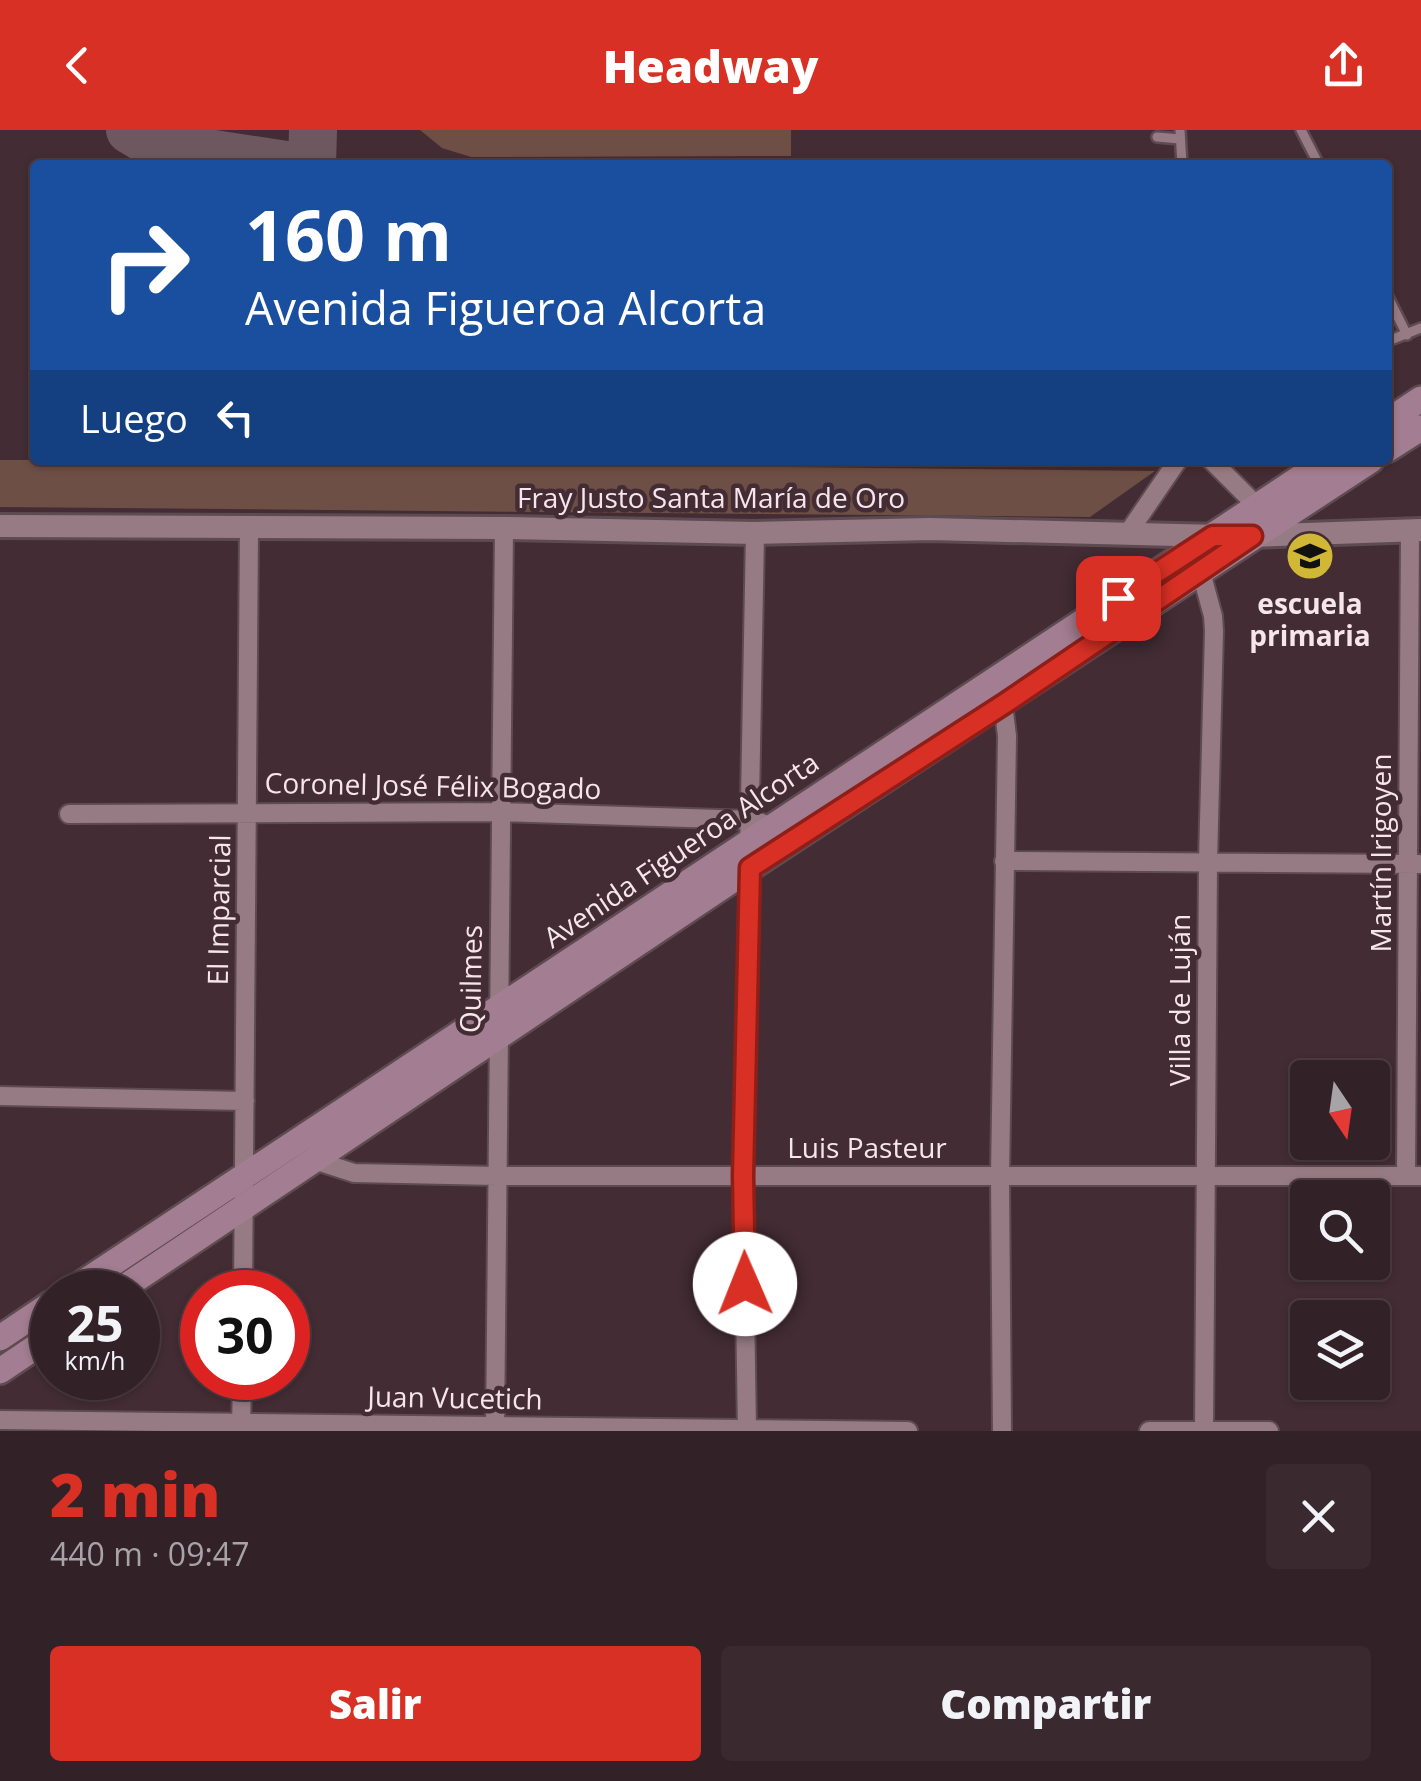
<!DOCTYPE html>
<html lang="es">
<head>
<meta charset="utf-8">
<style>
  body { margin:0; font-family:"Open Sans",sans-serif; background:#3a292f; color:#f1f3f6; height:100vh; display:flex; flex-direction:column; font-size:38px; white-space:nowrap }
  * { box-sizing:border-box; margin:0 }
  p { font-size:32px; color:#a8a3a7 }
  .icon { flex:none; width:55px; height:55px; fill:none; stroke:currentColor; stroke-width:2; stroke-linecap:round; stroke-linejoin:round }
  .map { position:relative; height:1301px; overflow:hidden }
  .details { display:flex; flex-direction:column; background:#322127; flex:1 }
  .details>* { flex:none }
  .top-card { position:absolute; left:30px; top:30px; width:1362px; height:305px; border-radius:10px; box-shadow:0 2px 8px #0004,0 0 0 2px #4d3e44; background:#1a4fa0; color:#fff; overflow:hidden }
  .needle { width:65px; rotate:167deg }
  .controls { position:absolute; left:1290px; top:930px; display:grid; gap:20px }
  .controls a { display:grid; place-items:center; width:100px; height:100px; border-radius:10px; background:#322127; box-shadow:0 2px 8px #0004,0 0 0 2px #4d3e44; font-size:50px }
  .speed { position:absolute; left:30px; top:1140px; display:flex; gap:20px; font-size:50px; font-weight:700; text-align:center }
  .speed>* { display:grid; place-content:center; width:130px; height:130px; border-radius:50%; background:#322127; box-shadow:0 2px 8px #0004,0 0 0 2px #4d3e44; line-height:1 }
  .speed small { font-size:25px; font-weight:400 }
  .speed .limit { border:15px solid #d22; background:#fff; color:#111 }
  .pin { position:absolute; display:grid; place-items:center; width:85px; height:85px; color:#fff; margin:-42px; border-radius:20px; box-shadow:0 5px 15px #0006 }
  .me { position:absolute; width:110px; margin:-55px; rotate:359deg; stroke-linejoin:round; filter:drop-shadow(0 0 8px #0008) }
  .turn { display:flex; align-items:center; gap:35px; height:210px; padding:0 50px; font-size:45px }
  .turn .icon { width:130px; height:130px; stroke-width:2.5 }
  .turn b { display:block; font-size:70px; line-height:85px }
  .then { display:flex; align-items:center; height:95px; padding:0 50px; background:#0003; gap:20px; font-size:38px }
  .round { display:grid; place-items:center; flex:none; width:105px; height:105px; border-radius:10px; background:#3a292f }
  .headline { display:flex; align-items:center; justify-content:space-between; height:170px; padding:0 50px }
  h1 { font-size:60px; font-weight:800; line-height:75px; color:#d93025 }
  .primary-button { display:flex; gap:20px; margin-top:auto; padding:20px 50px }
  .primary-button a { flex:1; height:115px; border-radius:10px; background:#d93025; color:#fff; font-size:40px; font-weight:800; line-height:115px; text-align:center }
  .primary-button a+a { background:#3a292f; color:#f1f3f6 }
  header { display:flex; justify-content:space-between; align-items:center; height:130px; padding:0 50px; background:#d93025; color:#fff; font-size:45px; font-weight:800 }
  .map>svg:first-child { display:block }
</style>
</head>
<body>
<header><svg class="icon" aria-label="back" viewBox="0 0 24 24"><path d="M15 5l-7 7 7 7"/></svg>Headway<svg class="icon" aria-label="share" viewBox="0 0 24 24"><path d="M12 15V3M7 8l5-5 5 5M5 13v7h14v-7"/></svg></header>
<div class="map">
<svg width="1421" height="1301" viewBox="0 0 1421 1301">
  <rect width="100%" height="100%" fill="#432c34"/>
  <!-- green -->
  <path fill="#6d4f46" d="M420,0H791V26L471,27L442,18Z
    M0,330H128L1155,341L1090,387L0,377Z"/>
  <g fill="none" stroke-linecap="round" stroke-linejoin="round">
    <!-- taxiway -->
    <path stroke="#6e5860" stroke-width="48" d="M130,0L155,15L286,35
      M312,35L313,0"/>
    <!-- service casing -->
    <g stroke="#5e4b52" stroke-width="14">
      <path id="service" d="M1180,0L1182,35
        M1301,0L1319,35
        M1157,7L1180,9
        M1388,167L1407,205
        M1388,211L1421,198"/>
    </g>
    <!-- minor casing -->
    <g stroke="#5e4b52" stroke-width="22">
      <path id="minor" d="M1211,330L1264,383
        M1128,403L1178,330
        M1201,442L1213,486L1214,501L1208,731L1204,1301
        M69,684L502,682L751,690L762,693
        M1004,731L1419,734
        M0,966L245,971
        M314,1030L354,1043L497,1046H1421
        M1406,1046L1410,400
        M243,1162L249,399
        M0,1290L908,1301
        M241,1301L242,1248
        M495,1301L504,398
        M747,1301L743,1046L755,403
        M1002,1301L1000,1046L1007,606L1003,574
        M1149,1301H1269"/>
    </g>
    <!-- tertiary casing -->
    <g stroke="#5e4b52" stroke-width="28">
      <path id="tertiary" d="M0,396L504,398L755,403L930,399L1218,406
        M1250,406L1421,400"/>
    </g>
    <!-- secondary casing -->
    <g stroke="#5e4b52" stroke-width="30">
      <path id="secondary" d="M1388,291L1421,269
        M1388,319L1421,298
        M69,1162L1327,330
        M117,1162L750,738L1371,330
        M0,1208L52,1173
        M0,1241L52,1206"/>
    </g>
    <!-- service -->
    <use href="#service" stroke="#977b84" stroke-width="9"/>
    <!-- minor -->
    <use href="#minor" stroke="#977b84" stroke-width="18"/>
    <!-- tertiary -->
    <use href="#tertiary" stroke="#977b84" stroke-width="22"/>
    <!-- secondary -->
    <use href="#secondary" stroke="#a37d91" stroke-width="25"/>
  </g>
  <g fill="none" stroke-linecap="round" stroke-linejoin="round">
    <!-- route casing -->
    <g stroke="#8d1f18" stroke-width="25">
      <path id="route" d="M745,1154L743,1046L750,738L1004,574L1252,406H1213L1118,468"/>
    </g>
    <!-- route -->
    <use href="#route" stroke="#d93025" stroke-width="18"/>
  </g>
  <!-- icons -->
  <defs>
    <g id="school-disc" transform="scale(2.5)"><circle r="9.5" fill="#d1b736" stroke="#432c34"/><path d="M0-5L7-2L0 1L-7-2ZM-4 1L0 2.5L4 1V4Q0 6-4 4Z" fill="#111"/></g>
  </defs>
  <g fill-rule="evenodd">
    <use href="#school-disc" x="1310" y="426"/>
  </g>
  <g text-anchor="middle" stroke-width="9" stroke-linejoin="round" paint-order="stroke">
    <!-- street labels -->
    <g font-size="28" fill="#f6e6eb" stroke="#432c34">
      <text x="711" y="378">Fray Justo Santa María de Oro</text>
      <text transform="translate(433 656) rotate(1)" y="10">Coronel José Félix Bogado</text>
      <text transform="translate(681 720) rotate(-34)" y="10">Avenida Figueroa Alcorta</text>
      <text transform="translate(1381 723) rotate(-90)" y="10">Martín Irigoyen</text>
      <text transform="translate(219 780) rotate(-89)" y="10">El Imparcial</text>
      <text transform="translate(471 849) rotate(-89)" y="10">Quilmes</text>
      <text transform="translate(1180 870) rotate(-90)" y="10">Villa de Luján</text>
      <text x="867" y="1028">Luis Pasteur</text>
      <text transform="translate(455 1268) rotate(1)" y="10">Juan Vucetich</text>
    </g>
    <!-- poi labels -->
    <g font-size="28" font-weight="bold" fill="#f6e6eb" stroke="#432c34">
      <text x="1310" y="484">escuela<tspan x="1310" dy="32">primaria</tspan></text>
    </g>
  </g>
</svg>
<div class="controls">
<a><svg class="needle" viewBox="-14 -14 28 28"><path d="M0-13l5 13h-10z" fill="#e53935"/><path d="M0 13l5-13h-10z" fill="#a8a3a7"/></svg></a>
<a><svg class="icon" aria-label="search" viewBox="0 0 24 24"><circle cx="10" cy="10" r="6"/><path d="M15 15l6 6"/></svg></a>
<a><svg class="icon" aria-label="layers" viewBox="0 0 24 24"><path d="M12 4l9 5-9 5-9-5zM3 14l9 5 9-5"/></svg></a>
</div>
<div class="speed"><div>25<small>km/h</small></div><div class="limit">30</div></div>
<div class="pin" style="left:1118px;top:468px;background:#d93025"><svg class="icon" aria-label="arrive" viewBox="0 0 24 24"><path d="M6 21V4h12l-3 4 3 4H6"/></svg></div>
<svg class="me" style="left:745px;top:1154px" viewBox="-20 -20 40 40"><circle r="19" fill="#fff"/><path d="M0-13L10 11 0 6-10 11z" fill="#d93025"/></svg>
<div class="top-card">
<div class="turn"><svg class="icon" aria-label="right" viewBox="0 0 24 24"><path d="M7 20v-9h11M14 6l5 5-5 5"/></svg><div><b>160 m</b>Avenida Figueroa Alcorta</div></div>
<div class="then">Luego<svg class="icon" aria-label="left" viewBox="0 0 24 24"><path d="M17 20v-9H6M10 6l-5 5 5 5"/></svg></div>
</div>
</div>
<section class="details">
<div class="headline"><div><h1>2 min</h1><p>440 m · 09:47</p></div><a class="round"><svg class="icon" aria-label="close" viewBox="0 0 24 24"><path d="M6 6l12 12M18 6L6 18"/></svg></a></div>
<div class="primary-button"><a>Salir</a><a>Compartir</a></div>
</section>
</body>
</html>
